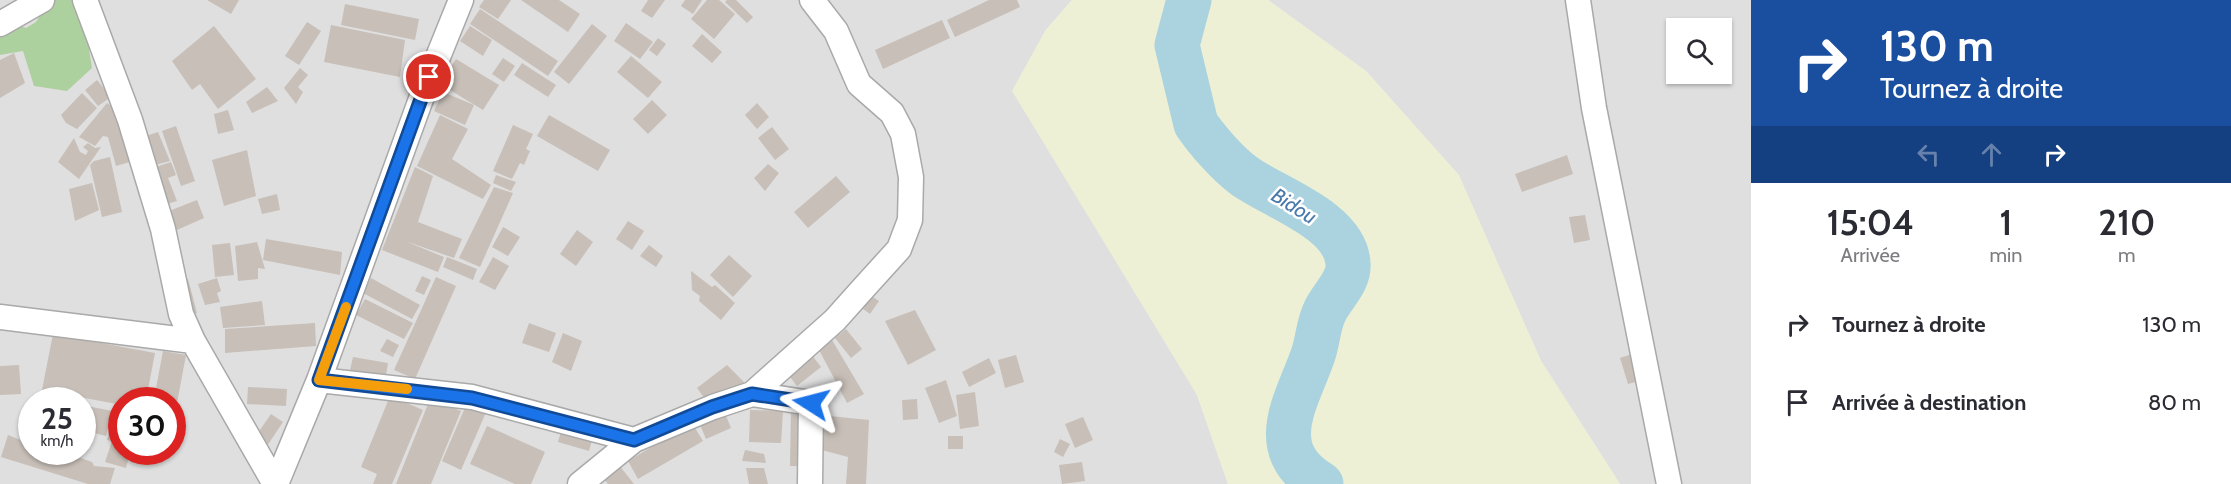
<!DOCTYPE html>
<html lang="fr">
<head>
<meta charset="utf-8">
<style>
  body { margin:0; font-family:Cabin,sans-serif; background:#f2f2f3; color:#2b2b33; height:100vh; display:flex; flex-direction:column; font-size:22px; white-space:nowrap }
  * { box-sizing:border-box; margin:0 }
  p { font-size:20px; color:#7c7c81 }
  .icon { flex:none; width:33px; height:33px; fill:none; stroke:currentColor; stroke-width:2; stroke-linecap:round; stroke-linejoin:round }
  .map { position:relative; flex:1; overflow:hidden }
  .side { display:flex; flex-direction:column; background:#fff; width:480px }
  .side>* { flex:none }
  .guide { background:#1a4fa0; color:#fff; overflow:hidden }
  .tools { position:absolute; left:1666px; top:18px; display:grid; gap:12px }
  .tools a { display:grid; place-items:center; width:66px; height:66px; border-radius:0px; background:#fff; box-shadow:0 2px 4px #0004; font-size:30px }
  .speed { position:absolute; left:18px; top:387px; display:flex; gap:12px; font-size:30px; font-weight:700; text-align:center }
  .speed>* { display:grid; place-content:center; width:78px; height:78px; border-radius:50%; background:#fff; box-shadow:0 2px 4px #0004; line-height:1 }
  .speed small { font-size:15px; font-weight:400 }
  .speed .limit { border:9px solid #d22; background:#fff; color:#111 }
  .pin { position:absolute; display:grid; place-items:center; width:51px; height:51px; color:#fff; margin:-26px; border:3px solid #fff; border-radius:50%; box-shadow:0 2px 6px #0007 }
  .me { position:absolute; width:66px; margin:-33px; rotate:279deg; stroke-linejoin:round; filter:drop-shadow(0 0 4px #0008) }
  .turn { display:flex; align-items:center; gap:21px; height:126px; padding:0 30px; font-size:27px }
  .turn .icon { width:78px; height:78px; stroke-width:2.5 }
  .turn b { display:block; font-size:42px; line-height:51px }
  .lanes { display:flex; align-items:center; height:57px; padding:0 30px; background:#0003; justify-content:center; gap:30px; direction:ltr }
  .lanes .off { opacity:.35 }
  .eta { display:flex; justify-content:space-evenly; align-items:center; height:102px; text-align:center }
  .eta b { font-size:36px; font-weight:600; line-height:42px }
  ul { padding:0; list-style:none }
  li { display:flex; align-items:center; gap:18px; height:78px; padding:0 30px }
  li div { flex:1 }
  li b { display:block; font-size:22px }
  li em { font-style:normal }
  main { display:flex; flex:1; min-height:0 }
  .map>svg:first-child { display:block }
</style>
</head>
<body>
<main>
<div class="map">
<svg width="1751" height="484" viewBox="0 0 1751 484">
  <rect width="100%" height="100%" fill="#f2efe9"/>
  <!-- residential -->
  <path fill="#e0dfdf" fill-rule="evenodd" d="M0,0H1072L1045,31L1197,395L1228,484H0ZM32,400H82V452H32ZM122,400H172V452H122Z
    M1268,0H1751V484H1620L1541,361L1458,175L1366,71ZM1677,28H1722V74H1677Z"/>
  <!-- farmland -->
  <path fill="#eef0d5" d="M1072,0H1268L1366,71L1459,175L1541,361L1620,484H1228L1197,395L1012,91L1045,31Z"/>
  <!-- forest -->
  <path fill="#add19e" d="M52,0H75L83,11L92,68L67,91L34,86L23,51L0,55V29L15,24L26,28L36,22L48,2Z"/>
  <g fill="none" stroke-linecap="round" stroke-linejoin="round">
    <!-- river -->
    <path stroke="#aad3df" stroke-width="45" d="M1189,0L1177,45L1196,124C1207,140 1227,163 1243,175C1272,197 1345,219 1348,263C1350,281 1332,296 1325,311C1318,325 1318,341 1313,355C1297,401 1263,449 1321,484"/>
  </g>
  <!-- building -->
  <path fill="#c7bfb8" d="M207,0H239L231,14Z
    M484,0H511L498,19L479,7Z
    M521,0H559L580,14L568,32Z
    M648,0H665L652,18L641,11Z
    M685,0H702L693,14L681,6Z
    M707,0H719L735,14L714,39L691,19Z
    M727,0H736L753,17L747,23L725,2Z
    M989,0H1017L1020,7L955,37L947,20Z
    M345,4L419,19L415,40L341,25Z
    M480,9L558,61L548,76L470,24Z
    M942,20L950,38L883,69L875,50Z
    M307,22L321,31L299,65L285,56Z
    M626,23L653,42L640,59L614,41Z
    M592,24L607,36L569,84L554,72Z
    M331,25L405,40L400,77L324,62Z
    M214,26L256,79L218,109L200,84L192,90L172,61Z
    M470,26L492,40L483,56L460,41Z
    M702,34L722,52L712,63L692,46Z
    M658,38L666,44L657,56L649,50Z
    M14,53L25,83L0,98V60Z
    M631,56L662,82L648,98L617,72Z
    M503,58L515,66L504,82L492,74Z
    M456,59L499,85L483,110L440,84Z
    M522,63L556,85L548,97L514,75Z
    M300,68L308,75L298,87L303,92L296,104L284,88Z
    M97,80L111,97L98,106L85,90Z
    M267,87L278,101L252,113L246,102Z
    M443,92L474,105L465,125L434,111Z
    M82,93L97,108L77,129L66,123L61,115Z
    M652,100L667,115L648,134L633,119Z
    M107,103L116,109L130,162L116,166L108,137L103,136L95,146L79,137Z
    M757,103L769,117L757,129L745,115Z
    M228,110L234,130L218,134L214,114Z
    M440,115L468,129L452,159L491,185L483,199L417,166Z
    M549,115L610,150L598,171L537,136Z
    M513,125L533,134L526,149L530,151L524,165L520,163L512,179L493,171Z
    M176,126L195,181L181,186L162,131Z
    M772,127L789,149L775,160L758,138Z
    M158,132L170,161L151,166L140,138Z
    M74,138L80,152L86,155L88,151L83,147L88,143L95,148L101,147L79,179L58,162Z
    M247,150L256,196L224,206L212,160Z
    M1567,155L1573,174L1522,192L1515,174Z
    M110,157L122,212L102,217L90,165L94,161Z
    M171,162L176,175L168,178L177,201L167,204L153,168Z
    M768,164L779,173L765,191L754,178Z
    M415,167L433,176L418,222L462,239L454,258L405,241L444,257L438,272L382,250Z
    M496,175L516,182L511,191L493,183Z
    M836,176L850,192L808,228L794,212Z
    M92,183L99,210L75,221L69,189Z
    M494,187L513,193L480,267L459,258Z
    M277,194L280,210L262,214L258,199Z
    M197,200L204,218L177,230L169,211Z
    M1585,215L1590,240L1574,243L1569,217Z
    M628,221L644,231L632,250L616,239Z
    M503,227L520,237L508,256L492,247Z
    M577,230L593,242L576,266L560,254Z
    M266,239L342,252L340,275L263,260Z
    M257,242L265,269L258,268V279L238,281L235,246Z
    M230,243L234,275L215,277L212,245Z
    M649,245L663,256L656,267L640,256Z
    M729,255L752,276L733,297L710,275Z
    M447,257L477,269L473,280L443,267Z
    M493,257L509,266L495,290L479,282Z
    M691,271L712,287L715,285L735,303L721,320L699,301L700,296L692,290Z
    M422,276L431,280L424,295L415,291Z
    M436,277L456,286L415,379L394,370Z
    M217,278L221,291L217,293L220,302L205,305L198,284Z
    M371,278L420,305L412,319L363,293Z
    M188,279L197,313L186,316L176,283Z
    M867,293L879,301L870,314L859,306Z
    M365,299L413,323L404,339L356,315Z
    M262,301L265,325L223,328L220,307Z
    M915,310L936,350L908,365L885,321Z
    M315,323L316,346L225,353V329Z
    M529,323L556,333L549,352L522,343Z
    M846,329L862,349L851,358L835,338Z
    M563,333L582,341L571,371L552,362Z
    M53,334L155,353L146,400H122V405L42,390Z
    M387,339L399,345L393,357L380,351Z
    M832,340L864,394L847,403L817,346Z
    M163,351L186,355L177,403L154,399Z
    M1635,353L1644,380L1628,384L1620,358Z
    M811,354L821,367L797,386L787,373Z
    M1016,355L1024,382L1005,388L998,360Z
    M353,357L388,363L385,381L349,375Z
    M989,358L996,373L969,387L962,372Z
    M19,365L21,394L0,395V366Z
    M727,365L744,382L737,393L732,387L708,403L697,388Z
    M946,380L957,416L939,423L925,388Z
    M248,387L287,389L286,406L247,404Z
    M975,392L979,426L960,429L956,395Z
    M34,394L59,400H31Z
    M390,396L423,410L392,484H373L377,474L361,467Z
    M430,399L461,411L431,484H396Z
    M917,399L918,419L903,420L902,400Z
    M467,403L487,410L461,470L442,461Z
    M82,405L112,411L106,436L90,432L89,426L82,429Z
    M116,410L122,411V452H130L126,468L105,462L112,441L107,440Z
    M750,410L783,411L781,443L749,442Z
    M724,411L731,428L706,439L699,422Z
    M791,411H808V466H790Z
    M271,414L283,422L267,446L255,437Z
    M820,415L869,420L866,484H846L848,457L818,449Z
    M1083,417L1093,440L1075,448L1065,424Z
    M692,423L703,441L638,479L628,461Z
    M563,424L594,433L589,451L558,442Z
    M487,426L545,452L531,484H515L470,464Z
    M8,435L23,441V444L29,447L32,440V452H57L58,456L65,457L67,453L92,462L94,466L115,468L110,484H88L1,457Z
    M948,436H963V449H948Z
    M1060,439L1070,444L1063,457L1054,452Z
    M745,450L764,454L766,463L742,461Z
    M1082,462L1085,481L1062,484L1059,465Z
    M619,465L634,484H608L603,478Z
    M746,468H764L768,484H749Z"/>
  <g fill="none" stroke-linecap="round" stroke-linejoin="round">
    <!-- street casing -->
    <g stroke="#a9a9a9" stroke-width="27">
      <path id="street" d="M85,0L130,120L163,229L181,314L193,341L275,484
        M1578,0L1594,108L1669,484
        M0,24L42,0
        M0,317L193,341
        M319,380L472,397L634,440
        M752,394L835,320L860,292L899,249L910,220L911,177L903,134L892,113L859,84L836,31L812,0
        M276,484L319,380L421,99L461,0
        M580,484L634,440L713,407L752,394L811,403L810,484"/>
    </g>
    <!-- street -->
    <use href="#street" stroke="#fff" stroke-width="24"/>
  </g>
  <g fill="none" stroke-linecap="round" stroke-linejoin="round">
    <!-- route casing -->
    <g stroke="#114b97" stroke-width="15">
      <path id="route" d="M429,77L319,380L472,398L634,440L712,407L752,394L811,403"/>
    </g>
    <!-- route -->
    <use href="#route" stroke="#1a73e8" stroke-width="10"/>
    <!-- slow -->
    <path stroke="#f59e0b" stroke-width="10" d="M346,307L319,380L407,389"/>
  </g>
  <g text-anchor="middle" stroke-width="5" stroke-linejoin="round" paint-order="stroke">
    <!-- water labels -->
    <g font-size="21" font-style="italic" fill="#4a7aab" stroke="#fff">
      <text transform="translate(1294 206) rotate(32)" y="7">Bidou</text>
    </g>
  </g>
</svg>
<div class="tools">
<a><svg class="icon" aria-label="search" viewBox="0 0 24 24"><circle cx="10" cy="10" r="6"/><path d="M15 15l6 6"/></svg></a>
</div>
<div class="speed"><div>25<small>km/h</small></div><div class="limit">30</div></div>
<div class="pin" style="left:429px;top:77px;background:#d93025"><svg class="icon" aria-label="arrive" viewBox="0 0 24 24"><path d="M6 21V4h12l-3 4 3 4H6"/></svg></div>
<svg class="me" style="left:811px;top:403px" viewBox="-20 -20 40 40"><path d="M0-17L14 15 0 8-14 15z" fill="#1a73e8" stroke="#fff" stroke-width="4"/></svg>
</div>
<section class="side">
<div class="guide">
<div class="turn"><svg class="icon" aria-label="right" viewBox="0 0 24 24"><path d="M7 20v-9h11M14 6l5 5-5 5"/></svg><div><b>130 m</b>Tournez à droite</div></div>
<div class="lanes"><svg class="icon off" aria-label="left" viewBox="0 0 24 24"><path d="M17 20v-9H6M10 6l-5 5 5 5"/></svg><svg class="icon off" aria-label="ahead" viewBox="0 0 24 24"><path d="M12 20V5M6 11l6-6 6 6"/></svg><svg class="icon" aria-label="right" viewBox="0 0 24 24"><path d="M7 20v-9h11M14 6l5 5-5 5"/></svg></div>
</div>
<div class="eta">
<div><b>15:04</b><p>Arrivée</p></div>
<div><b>1</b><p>min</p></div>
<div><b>210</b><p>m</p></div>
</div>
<ul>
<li><svg class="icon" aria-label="right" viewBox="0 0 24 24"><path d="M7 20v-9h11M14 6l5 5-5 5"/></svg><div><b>Tournez à droite</b></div><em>130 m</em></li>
<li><svg class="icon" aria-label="arrive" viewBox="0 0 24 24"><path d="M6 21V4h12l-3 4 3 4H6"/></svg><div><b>Arrivée à destination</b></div><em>80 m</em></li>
</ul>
</section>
</main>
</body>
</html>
